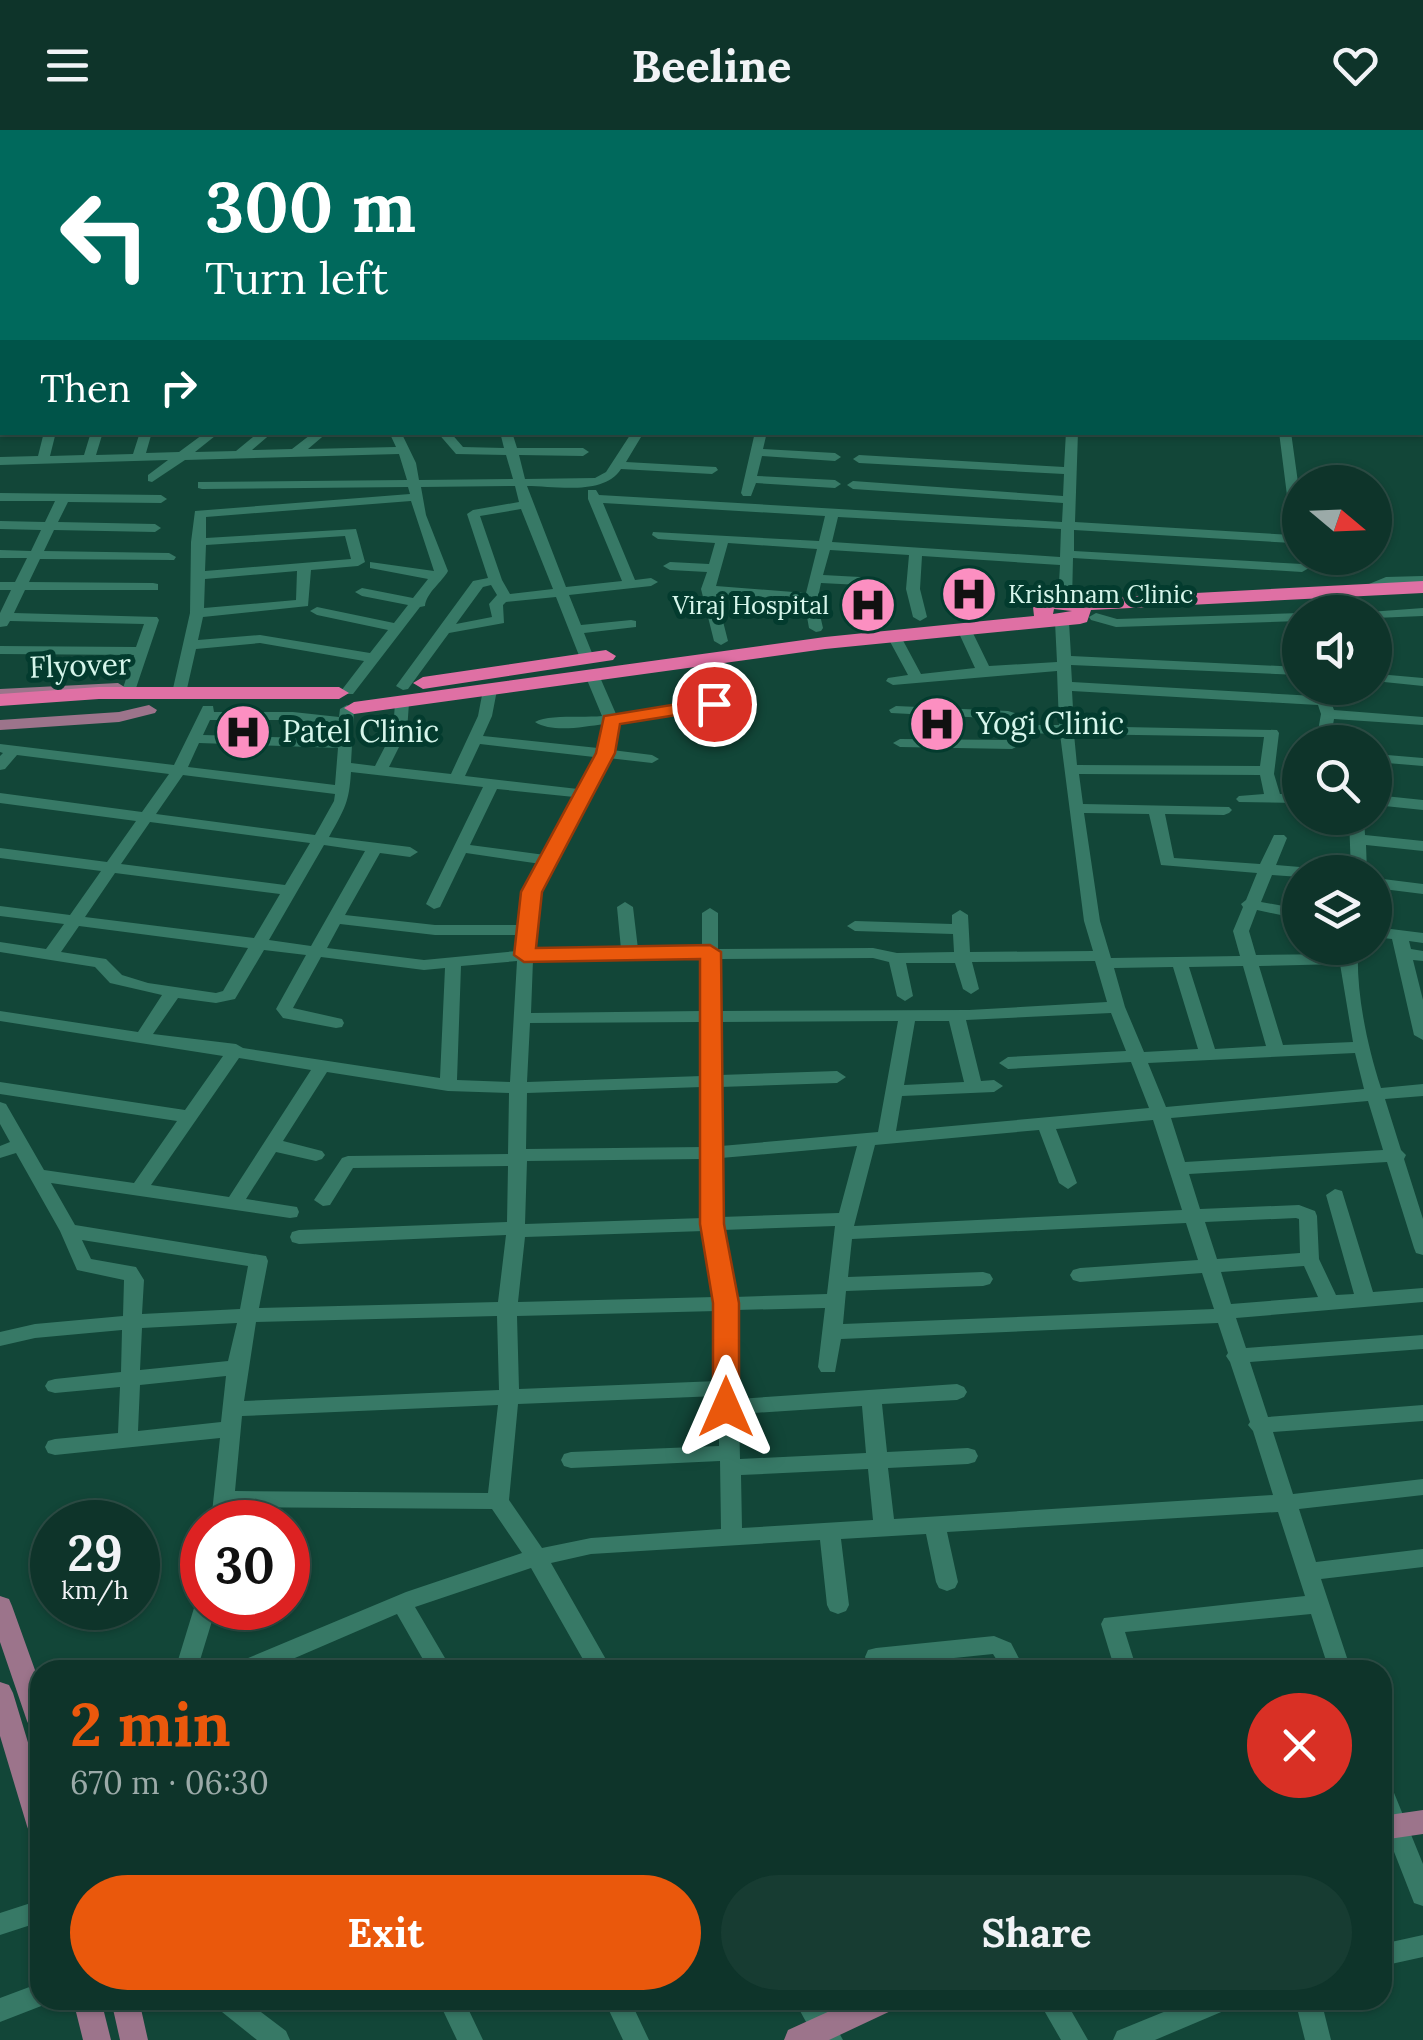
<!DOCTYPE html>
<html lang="en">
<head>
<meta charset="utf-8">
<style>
  body { margin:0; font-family:Lora,serif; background:#173c32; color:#f1f3f6; height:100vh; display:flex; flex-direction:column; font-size:38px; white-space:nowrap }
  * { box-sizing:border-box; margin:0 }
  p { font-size:32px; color:#9baaa8 }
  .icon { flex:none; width:55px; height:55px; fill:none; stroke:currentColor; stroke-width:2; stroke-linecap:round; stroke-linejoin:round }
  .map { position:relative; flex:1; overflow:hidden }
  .drawer { position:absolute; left:30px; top:1530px; width:1362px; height:350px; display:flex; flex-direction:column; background:#0e342a; border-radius:30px; box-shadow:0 2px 8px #0004,0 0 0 2px #2e4f47 }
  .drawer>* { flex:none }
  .banner { position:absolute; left:0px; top:0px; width:1425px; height:305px; box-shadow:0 2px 8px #0004,0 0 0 2px #2e4f47; background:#00695c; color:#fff; overflow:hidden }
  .needle { width:65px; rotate:109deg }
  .tools { position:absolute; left:1282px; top:335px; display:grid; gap:20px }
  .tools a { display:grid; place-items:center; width:110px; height:110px; border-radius:50%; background:#0e342a; box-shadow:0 2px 8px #0004,0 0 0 2px #2e4f47; font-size:50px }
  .speed { position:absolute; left:30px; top:1370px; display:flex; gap:20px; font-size:50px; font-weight:700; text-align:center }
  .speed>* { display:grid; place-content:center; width:130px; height:130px; border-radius:50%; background:#0e342a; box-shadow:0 2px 8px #0004,0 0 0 2px #2e4f47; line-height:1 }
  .speed small { font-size:25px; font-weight:400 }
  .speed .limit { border:15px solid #d22; background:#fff; color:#111 }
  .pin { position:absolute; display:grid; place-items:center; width:85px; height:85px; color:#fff; margin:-42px; border:5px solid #fff; border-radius:50%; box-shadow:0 2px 10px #0007 }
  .me { position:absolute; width:110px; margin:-55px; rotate:0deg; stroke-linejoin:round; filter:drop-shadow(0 0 8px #0008) }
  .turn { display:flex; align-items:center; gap:35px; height:210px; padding:0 40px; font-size:45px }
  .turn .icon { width:130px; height:130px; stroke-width:2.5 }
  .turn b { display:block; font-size:70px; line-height:85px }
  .then { display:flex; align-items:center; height:95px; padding:0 40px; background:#0003; gap:20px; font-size:38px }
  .round { display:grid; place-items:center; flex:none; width:105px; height:105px; border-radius:52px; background:#173c32 }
  .summary { display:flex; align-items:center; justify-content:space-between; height:170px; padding:0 40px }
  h1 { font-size:60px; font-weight:800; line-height:75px; color:#ea580c }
  .primary-button { display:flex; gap:20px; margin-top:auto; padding:20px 40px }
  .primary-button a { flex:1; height:115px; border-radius:60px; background:#ea580c; color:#fff; font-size:40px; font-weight:800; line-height:115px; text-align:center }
  .primary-button a+a { background:#173c32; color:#f1f3f6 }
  header { display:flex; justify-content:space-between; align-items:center; height:130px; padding:0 40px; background:#0e342a; font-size:45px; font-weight:800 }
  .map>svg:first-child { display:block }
</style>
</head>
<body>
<header><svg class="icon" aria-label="menu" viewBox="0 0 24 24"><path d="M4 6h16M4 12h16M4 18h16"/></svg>Beeline<svg class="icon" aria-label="heart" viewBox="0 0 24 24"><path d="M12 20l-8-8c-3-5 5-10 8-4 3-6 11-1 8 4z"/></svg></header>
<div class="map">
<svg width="1423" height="1910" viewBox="0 0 1423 1910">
  <rect width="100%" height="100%" fill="#124638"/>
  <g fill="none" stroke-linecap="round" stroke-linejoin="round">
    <!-- minor -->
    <path fill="#377966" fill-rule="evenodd" d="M4,0H49L51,2H7Z
      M344,0H386L388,2H347Z
      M795,0H805L806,2H797Z
      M1303,0H1375L1377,2H1306Z
      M1422,1H1423V7L1422,2H1418Z
      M0,41H2V47H0Z
      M0,55L2,56V62H0Z
      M0,82H2V89L0,90Z
      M1422,88H1423V94H1422Z
      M0,121H2V128H0Z
      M1422,121H1423V127H1422Z
      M0,142H2V151H0Z
      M1422,144H1423V150H1422Z
      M0,164H2V170H0Z
      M0,211H2V219H0Z
      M0,262L2,263V270H0Z
      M1422,282H1423V290H1422Z
      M2,290V299L0,300V291Z
      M44,302H56L50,326L84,325L91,302H103L96,325L133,324L140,302H152L146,323L179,322L206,302H220L195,322L236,321L259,302H273L252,320L292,319L314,302H328L308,319L396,317L389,302H401L416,333L419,350L513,349L506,325L456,324L437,302H450L463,317L504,318L500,302H512L517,318H583L589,322L583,326L519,325L525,349L595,348L606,342L632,302H644L626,332L716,337L718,340L712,344L621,339C604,366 555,356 527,356L566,457L622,451L588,369V360H596L599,365L1062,392L1063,373L853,359L847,355L853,351L1063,366L1064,344L859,333L853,329L859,325L1064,337L1066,302H1078L1075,392L1292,405L1279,302H1291L1300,367V419L1295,418L1293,413L1074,400V421L1302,434L1309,438L1302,442L1073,428L1072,471L1065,475L1058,471L1060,435L922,426L920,459L927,487L920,491L913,487L906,459L909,425L830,420L823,445L860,447L867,451L860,455L821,453L817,472L823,498L821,501L816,502L809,498L804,470L716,464L728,511L721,515L714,511L701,459L707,442L670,440L663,436L670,432L709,434L715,413L658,409L652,405L653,402L819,411L825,386L603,373L635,450L651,448L658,452L651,456L569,465L581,495L631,490L636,491V497L584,503L594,528L587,532L580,528L556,467L506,472L503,475L504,493L449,503L408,559L403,560L396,556L473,451L488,448L467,384L473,380L519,372L515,356L421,357L426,385L448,441C443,451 426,463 425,476L420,477L353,564H343L341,561L364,531L260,513L196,519L186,563L179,567L172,563L190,483L191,412L195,381L410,364L408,357L202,359L198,358V352L407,350L399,324L185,330L152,352L148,351V345L168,330L0,335V327L38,326ZM411,371L434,441L370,432V438L428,449L413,468L362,458L355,462L362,466L408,475L394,493L317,477L310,481L317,485L388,500L370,523L260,505L198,510L203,487L308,476L311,440L358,436L365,432L356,399L206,408V387ZM521,379L553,459L510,464L502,450L480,386ZM838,387L1061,399L1060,427L832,412ZM345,406L351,429L205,441L206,415ZM728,413L817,419L806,463L716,456ZM297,441L296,470L204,478L205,449ZM491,455L497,465L489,474L492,487L456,494L483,457Z
      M755,302H767L763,319L835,323L841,327L835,331L762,326L757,346L835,350L841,354L835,358L756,353L751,366H743L741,363Z
      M0,363L161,365L167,369L161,373L68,372L58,392L155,394L161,398L155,402L54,400L44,421L169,423L176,427L174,430L40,429L29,452L153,453L158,454V460H25L14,483L157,487L159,490L135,561L130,562L123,558L128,543L60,542L53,538L60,534L131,535L134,525L0,524V516L136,517L144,494L10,491L7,496L0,497V483L11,460H0V452H15L27,428H0V420L31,421L41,400L0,399V391L45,392L55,371H0Z
      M1423,446V454L1388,455L1359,465L1352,461L1386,447Z
      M1423,478V486L1375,488V482H1369Z
      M1096,483L1117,489L1300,483V491L1116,497L1091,490L1089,487Z
      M1062,488L1069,492L1071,526L1300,537V545L1071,535L1072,552L1315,566L1312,558H1326L1334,580L1423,587V595L1334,589L1330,612H1316L1321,584L1318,575L1072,561L1074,596L1277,600L1279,603L1274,644L1280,664L1300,663V673L1239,672L1236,669L1239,666L1264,664L1260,645L1079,644L1083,674L1229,677L1232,680L1229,683L1224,685L1165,684L1174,728L1260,734L1274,705H1284L1287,708L1276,735L1300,737L1308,742H1300V747L1272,745L1261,772L1300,779V789L1257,780L1249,801L1256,825L1341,824L1342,818H1358C1356,863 1367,915 1381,958L1423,954V966L1385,969L1401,1020L1406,1025L1404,1029L1423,1089V1125L1416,1123L1414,1118L1387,1032L1189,1044L1200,1079L1299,1075L1315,1081L1317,1086L1319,1129L1336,1165L1354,1164L1326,1065L1335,1059L1342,1061L1373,1162L1423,1158V1172L1236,1188L1246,1218L1423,1205V1219L1250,1232L1268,1287L1423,1275V1291L1273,1302L1293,1364L1423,1349V1365L1299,1379L1316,1432L1423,1419V1437L1321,1449L1351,1540H1329L1311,1484L1125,1502L1137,1540H1115L1101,1494L1104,1488L1305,1466L1278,1382L947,1402L958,1452L955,1458L947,1461L939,1458L936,1452L926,1404L841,1409L849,1475L846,1481L838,1484L830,1481L827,1475L820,1410L591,1424L551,1433L612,1540H589L531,1438L415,1477L452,1540H429L397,1484L267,1540H233L236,1533L406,1462L522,1423L492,1379L233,1377L231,1392H211L220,1308L55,1325L48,1323L45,1317L48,1311L55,1309L118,1303L120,1257L55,1263L48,1261L45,1256L48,1251L55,1249L121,1242L122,1200L35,1208L0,1216V1202L35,1194L123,1186L124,1150L77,1140L60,1101L16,1023L0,1028V1016L10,1012L0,994V972L6,974L44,1040L134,1053L177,991L0,964V952L185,980L223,926L0,891V881L138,902L162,865L110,853L95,837L0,822V812L46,819L64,794L0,786V776L70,785L101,741L0,728V718L107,732L136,691L0,673V663L142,682L169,644L17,625L5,639L0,640V626L3,623L0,622V614L174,635L203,576H213L214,582H293L339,587L340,579L347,575L354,579L351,633L375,636L393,601L395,573L402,569L409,573L407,601L389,637L451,644L478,586L483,560L490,556L497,560L492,586L483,606L598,618L603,609L604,594C583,597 552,603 535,592C548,584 583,588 602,586L585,545L592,541L599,545L616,584L713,570L720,574L713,578L618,592L617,609L612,620L652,625L659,629L652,633L608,628L536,776L534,820L621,819L617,777L625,772L633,777L638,819H702V783L710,778L718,783V819L873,818L897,823L954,822L953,804L855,801L847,796L855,791L952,794V785L960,780L968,785L970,822L1093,821L1084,791L1060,604L1024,603L1022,614L1012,619L900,617L893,613L900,609L1010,610L1009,590L1006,589L891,583L889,580L896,576L1008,581L1021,585L1024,595H1059L1057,541L893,555L886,551L888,548L908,545L887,506L889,503H899L921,544L975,538L957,499L964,495L971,499L989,536L1057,532L1055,492ZM210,590H293L339,596L338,609L203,605ZM1074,604L1264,607L1260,636L1077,635ZM199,613L338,618L335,655L188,637ZM480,614L594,627L578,659L465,646ZM351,642L483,657L426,774L434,779L440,777L466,723L541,734L520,776L519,795H435L345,785L380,723L410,727L418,722L410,717L329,707C345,678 349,673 351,642ZM183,645L335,664L334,671L315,705L156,684ZM497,659L574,667L545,725L470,715ZM1084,683L1149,684L1161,735L1257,743L1246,770L1241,774L1243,777L1233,801L1240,826L1111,828L1100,791ZM150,692L310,713L285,755L121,734ZM324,715L365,721L311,816L269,810ZM115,743L280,764L254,808L85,787ZM340,794L435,805H518L517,821L424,830L327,818ZM79,796L248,818L223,861L216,863L148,853L122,845L106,829L61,822ZM264,820L306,825L276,879L283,888L336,898L342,897L344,893L342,889L293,878L321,827L424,840L445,838L440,948L243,918L236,914L153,904L178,868L216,873L235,869ZM873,828L889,832L897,866L905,871L913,866L906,833H955L963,859L971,864L979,859L972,832L1095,831L1107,872L969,880L719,881V829ZM702,829V881L531,883L533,830ZM517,831L510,952L457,950L461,836ZM1340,834L1353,912L1283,915L1259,836ZM1243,836L1266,916L1215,919L1189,837ZM1173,837L1198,919L1144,922L1125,877L1114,838ZM1111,883L1126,921L1008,927L999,933L1008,939L1131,932L1149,978L896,1001L902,966L994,962L1003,956L994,950L981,951L966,890ZM898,891L878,1002L721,1016L720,957L837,953L846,947L837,941L720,945L719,892ZM915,891H949L964,952L904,955ZM702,892V946L527,952L530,893ZM1355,923L1364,959L1166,977L1148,933ZM239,928L311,940L229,1067L151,1055ZM327,942L448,961L509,963L508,1024L348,1026L342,1028L314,1070L323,1076L330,1075L353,1038L508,1036L507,1092L299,1100L292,1102L290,1107L292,1112L299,1114L506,1105L498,1172L259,1178L268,1131L266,1126L75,1095L51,1053L290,1088L297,1087L299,1082L297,1077L246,1069L276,1022L316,1031L322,1029L325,1025L322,1021L283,1011ZM702,957L703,1017L526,1019L527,963ZM1368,971L1383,1020L1185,1032L1171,988ZM1153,990L1182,1080L854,1096L875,1015L1039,1000L1059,1053L1068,1059L1077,1053L1056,999ZM857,1016L839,1083L721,1087V1028ZM703,1029V1088L525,1094L527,1031ZM1296,1088L1299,1089L1300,1123L1217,1129L1205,1092ZM1186,1093L1198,1130L1080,1138L1073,1140L1070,1145L1073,1150L1080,1152L1202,1143L1214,1179L843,1194L846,1161L983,1156L990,1154L993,1149L990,1144L983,1142L848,1147L852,1109ZM835,1096L827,1164L734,1167L722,1100ZM704,1101L715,1167L518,1172L525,1107ZM82,1110L248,1136L240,1179L142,1184L144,1150L136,1137L91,1129ZM1304,1136L1318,1167L1231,1174L1221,1142ZM825,1178L818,1237L821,1242H835L841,1209L1218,1193L1228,1223L1226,1226L1230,1232L1250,1292L1248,1295L1253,1301L1273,1365L894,1389L888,1338L968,1334L975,1332L978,1326L975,1320L968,1318L887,1322L882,1274L957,1270L964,1267L967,1262L964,1257L957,1254L738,1269L736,1180ZM717,1181L718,1251L519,1259L517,1186ZM497,1186L499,1260L244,1271L256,1192ZM237,1193L228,1231L140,1240L142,1198ZM226,1246L221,1292L138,1301L140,1255ZM718,1266L716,1277L719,1282V1316L571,1322L564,1324L561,1330L564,1336L571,1338L720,1331L721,1399L591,1408L542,1418L509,1370L518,1274ZM498,1275L488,1363L235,1361L242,1286ZM862,1276L866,1323L740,1329L739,1284ZM868,1339L873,1390L742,1398L741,1345Z
      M1389,545L1423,548V556L1384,552V546Z
      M1375,624L1423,628V636L1375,632Z
      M1375,665L1423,670V680L1375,675Z
      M1349,688H1364L1365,705L1423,711V721L1366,715L1367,742H1351Z
      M1375,748L1423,754V764L1375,758Z
      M1375,797L1423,803V813L1409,811L1411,819L1423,821V831L1413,830L1423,870V910L1414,905L1392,809L1375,807Z
      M202,1470V1478H216L197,1540H175L194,1478L197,1472Z
      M994,1506L1011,1513L1025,1540H1003L993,1524L876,1536L868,1534L865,1527L868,1520L876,1518Z
      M1382,1650L1390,1653L1423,1734V1776L1414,1773L1382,1691Z
      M40,1770V1792L0,1805V1783Z
      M1423,1805V1827L1382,1836V1814Z
      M40,1853V1870H50L49,1873L0,1892V1868Z
      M213,1870H245L286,1901L290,1910H257L217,1878Z
      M438,1870H464L483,1910H457Z
      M604,1870H630L649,1910H623Z
      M794,1870H821L843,1910H816Z
      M1038,1870H1065L1088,1910H1061Z
      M1193,1870L1230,1872L1226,1880L1155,1910H1113L1117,1901Z
      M1295,1870H1321L1331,1910H1305Z"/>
    <!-- major -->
    <path fill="#9c748b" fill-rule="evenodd" d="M118,553L126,558L124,561L0,569V559Z
      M149,575L157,580L155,583L119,592L0,600V590L119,582Z
      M0,1466L9,1469L12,1476L40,1554V1602L31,1599L27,1591L0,1512Z
      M0,1552L9,1555L13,1563L40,1652V1708L30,1704L27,1696L0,1606Z
      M1423,1680V1704L1382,1710V1686Z
      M73,1870H101L111,1910H83Z
      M111,1870H139L148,1910H120Z
      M854,1870H899L895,1879L829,1910H784L788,1900Z"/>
    <!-- highway -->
    <path fill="#df70a4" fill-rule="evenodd" d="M1423,451V463L1091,480L1087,492L1080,494L825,519L354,584L344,578L354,572L825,507L1034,486L1033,477L1049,467L1081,469ZM1054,479L1072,481L1053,484Z
      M606,520L616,526L613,530L423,559L413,553L423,547Z
      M99,557H339L349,563L339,569H99L0,576V564Z"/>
  </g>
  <!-- route -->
  <path fill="#ea580c" stroke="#983908" stroke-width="2.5" d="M714,568L723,574L720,578L620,594L615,623L542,762L536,818L710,815L721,822L724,1094L739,1173V1277L726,1287L713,1277V1173L700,1094V829L524,832L514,825L521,762L596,623L604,586Z"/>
  <!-- icons -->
  <defs>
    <g id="hospital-disc" transform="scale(2.875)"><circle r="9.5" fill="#fc8fc1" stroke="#033b2e"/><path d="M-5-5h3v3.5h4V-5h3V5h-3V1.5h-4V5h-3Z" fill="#111"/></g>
  </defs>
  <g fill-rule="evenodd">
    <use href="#hospital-disc" x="969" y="464"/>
    <use href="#hospital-disc" x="868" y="475"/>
    <use href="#hospital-disc" x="937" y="594"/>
    <use href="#hospital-disc" x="243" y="602"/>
  </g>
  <g text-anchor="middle" stroke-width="10" stroke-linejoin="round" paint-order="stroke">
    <!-- far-poi labels -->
    <g font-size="25" fill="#d6f6eb" stroke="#033b2e" text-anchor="start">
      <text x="1008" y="473">Krishnam Clinic</text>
      <text x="829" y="484" text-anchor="end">Viraj Hospital</text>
    </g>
    <!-- street labels -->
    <g font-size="30" fill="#d6f6eb" stroke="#033b2e">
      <text transform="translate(80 536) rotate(-2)" y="10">Flyover</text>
    </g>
    <!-- poi labels -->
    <g font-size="30" fill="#d6f6eb" stroke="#033b2e" text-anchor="start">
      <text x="976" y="604">Yogi Clinic</text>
      <text x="282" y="612">Patel Clinic</text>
    </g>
  </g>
</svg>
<div class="tools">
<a><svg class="needle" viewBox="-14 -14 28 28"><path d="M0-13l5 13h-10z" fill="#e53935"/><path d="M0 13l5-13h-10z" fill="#9baaa8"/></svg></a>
<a><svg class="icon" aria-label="sound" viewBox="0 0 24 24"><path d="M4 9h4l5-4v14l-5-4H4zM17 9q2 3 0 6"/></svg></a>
<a><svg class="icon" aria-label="search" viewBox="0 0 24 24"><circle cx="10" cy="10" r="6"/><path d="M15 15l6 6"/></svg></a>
<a><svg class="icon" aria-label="layers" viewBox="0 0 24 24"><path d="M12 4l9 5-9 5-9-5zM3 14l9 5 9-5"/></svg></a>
</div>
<div class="speed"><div>29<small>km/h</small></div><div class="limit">30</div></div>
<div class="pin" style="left:714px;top:574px;background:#d93025"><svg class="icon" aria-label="arrive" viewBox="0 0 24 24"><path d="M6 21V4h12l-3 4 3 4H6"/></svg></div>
<svg class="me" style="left:726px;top:1277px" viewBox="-20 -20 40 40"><path d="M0-17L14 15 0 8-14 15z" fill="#ea580c" stroke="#fff" stroke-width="4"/></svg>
<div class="banner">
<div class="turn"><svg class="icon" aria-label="left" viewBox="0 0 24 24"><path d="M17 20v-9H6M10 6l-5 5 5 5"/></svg><div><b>300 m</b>Turn left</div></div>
<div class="then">Then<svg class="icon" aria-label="right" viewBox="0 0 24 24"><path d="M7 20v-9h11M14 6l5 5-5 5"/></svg></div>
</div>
<section class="drawer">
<div class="summary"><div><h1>2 min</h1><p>670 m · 06:30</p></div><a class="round" style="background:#d93025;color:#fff"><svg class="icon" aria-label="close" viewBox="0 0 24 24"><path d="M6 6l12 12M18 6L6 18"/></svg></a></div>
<div class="primary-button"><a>Exit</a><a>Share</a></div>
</section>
</div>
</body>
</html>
